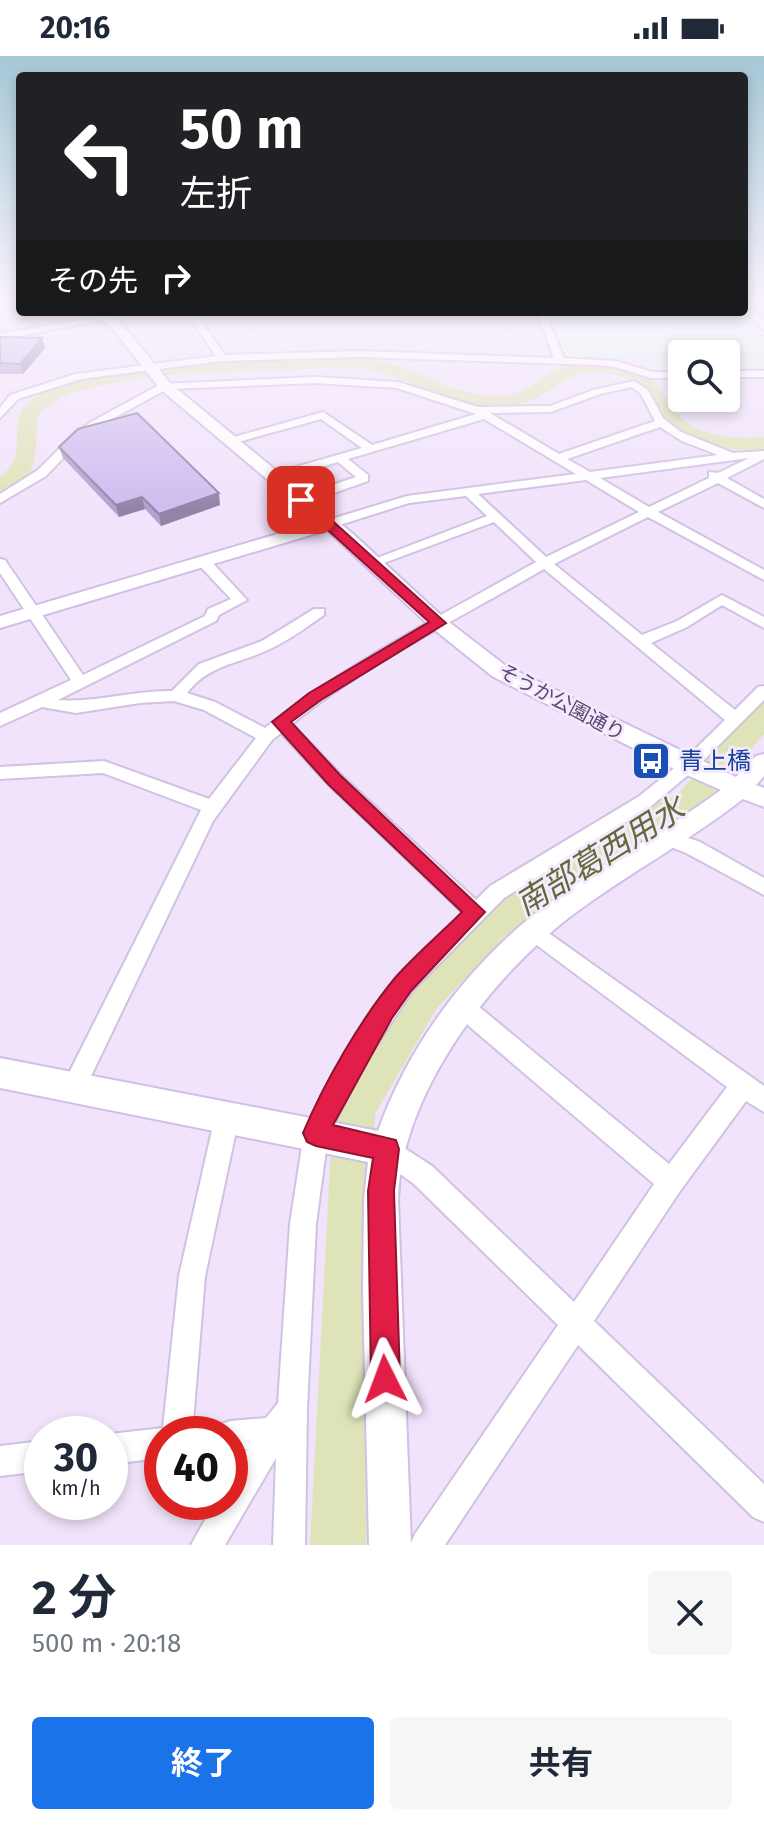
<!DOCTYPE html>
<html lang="ja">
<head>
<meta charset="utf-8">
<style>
  body { margin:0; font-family:"Fira Sans","Noto Sans JP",sans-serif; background:#f6f6f7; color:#1f2937; height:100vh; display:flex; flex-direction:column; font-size:30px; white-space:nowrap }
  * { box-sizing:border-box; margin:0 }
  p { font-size:26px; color:#747a83 }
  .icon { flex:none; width:44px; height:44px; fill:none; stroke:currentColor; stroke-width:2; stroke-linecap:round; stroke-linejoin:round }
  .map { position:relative; height:1489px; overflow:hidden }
  .drawer { display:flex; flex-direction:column; background:#fff; flex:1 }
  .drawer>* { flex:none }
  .banner { position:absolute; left:16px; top:16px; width:732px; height:244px; border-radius:8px; box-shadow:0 4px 12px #0003; background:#202124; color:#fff; overflow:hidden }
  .fabs { position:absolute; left:668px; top:284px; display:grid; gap:16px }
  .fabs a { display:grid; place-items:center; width:72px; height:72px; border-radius:8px; background:#fff; box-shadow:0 4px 12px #0003; font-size:40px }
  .speed { position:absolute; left:24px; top:1360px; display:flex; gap:16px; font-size:40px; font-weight:700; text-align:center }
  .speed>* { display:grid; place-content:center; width:104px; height:104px; border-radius:50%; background:#fff; box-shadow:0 4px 12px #0003; line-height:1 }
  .speed small { font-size:20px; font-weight:400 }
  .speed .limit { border:12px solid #d22; background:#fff; color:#111 }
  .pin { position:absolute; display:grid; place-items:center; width:68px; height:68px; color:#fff; margin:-34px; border-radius:16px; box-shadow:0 4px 12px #0006 }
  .me { position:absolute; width:88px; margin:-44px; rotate:357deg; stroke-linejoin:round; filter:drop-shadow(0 0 6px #0008) }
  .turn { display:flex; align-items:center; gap:28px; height:168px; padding:0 32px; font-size:36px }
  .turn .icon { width:104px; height:104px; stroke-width:2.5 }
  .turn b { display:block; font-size:56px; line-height:68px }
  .then { display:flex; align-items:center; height:76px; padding:0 32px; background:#0003; gap:16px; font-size:30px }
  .round { display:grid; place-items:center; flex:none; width:84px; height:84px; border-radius:8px; background:#f6f6f7 }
  .summary { display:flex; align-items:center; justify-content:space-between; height:136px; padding:0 32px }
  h1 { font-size:48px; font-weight:700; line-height:60px }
  .action { display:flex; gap:16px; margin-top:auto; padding:16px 32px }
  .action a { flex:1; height:92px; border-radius:8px; background:#1a73e8; color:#fff; font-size:32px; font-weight:700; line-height:92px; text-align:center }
  .action a+a { background:#f6f6f7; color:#1f2937 }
  .status { display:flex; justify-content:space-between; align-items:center; height:56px; padding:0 40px; background:#fff; direction:ltr }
  .status svg { height:22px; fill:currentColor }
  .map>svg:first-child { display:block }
</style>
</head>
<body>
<div class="status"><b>20:16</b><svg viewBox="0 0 49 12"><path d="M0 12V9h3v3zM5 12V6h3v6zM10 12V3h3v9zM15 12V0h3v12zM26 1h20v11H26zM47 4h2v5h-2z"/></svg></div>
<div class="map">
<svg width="764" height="1489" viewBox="0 0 764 1489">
  <rect width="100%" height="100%" fill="#f1e3fb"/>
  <!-- education -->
  <path fill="#e0f7ee" d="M742,256L764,280V312H726V298H682V313L648,314L644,303L564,301L547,259Z"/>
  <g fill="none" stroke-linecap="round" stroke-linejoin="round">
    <!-- river -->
    <path fill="#dfe4b8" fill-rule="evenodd" d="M328,301C356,300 381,304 407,313C436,324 463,340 494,340C527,341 534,323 560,311C579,303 601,304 620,309C663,320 654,329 678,358C699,382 735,383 764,381V393C726,396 682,391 659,358C649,343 645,329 627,323C565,298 559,347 503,351C452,355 410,320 362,312C335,310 309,313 281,314C233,316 61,316 37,362C35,393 42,427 0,437V421C32,398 4,367 29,346C80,303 259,304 328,301Z
      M764,648V678L700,756L652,779L506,879L437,952L375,1058L366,1489H310L333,1054L339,1039L409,928L480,857L628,761L678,738L754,651Z"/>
    <!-- street casing -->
    <g stroke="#d0c2e1" stroke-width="4">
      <path id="street" d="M0,244H20V249H0Z
        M744,251L752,252L764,265V274L747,257L741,256Z
        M123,256H142L0,284V278Z
        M186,256H194L225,299L359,295L554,302L537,256H545L564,302L616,305L652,316H682V322H651L615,311L597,309L359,301L222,305L81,323L18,343L0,362V352L10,339L75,318L216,300Z
        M726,315H764V321H726Z
        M315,321L398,326L478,351L550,350L593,334L634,325L648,334L663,362L681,376L733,397L764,395V403L727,422L764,443V452L718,427L658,456L764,514V524L648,461L554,508L642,579L677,565L722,539L764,561V572L722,549L687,571L651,587L735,654L758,631L764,630V644L694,714L650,751L504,842L412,935L368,1002L328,1079L316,1168L307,1352L305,1489H273L276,1402L225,1489H191L215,1446H230V1421L247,1393L230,1395V1378H216L219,1369L230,1365L266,1362L278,1347L290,1168L304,1077L352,986L396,921L463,857L328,728L281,677L272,684L213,765L82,1039L74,1042L66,1039L62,1031L66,1023L201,754L103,717L0,723V711L104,705L209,743L256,682L204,654L174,645L140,647L76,657L42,651L0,670V657L71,624L0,517V503L5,504L83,619L205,560L208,553L231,543L198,508V502H208L247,544L219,559L216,565L58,644C97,647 133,634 172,635L199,608L262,585L314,553H324V559C307,571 289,584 270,593C239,608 209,608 187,637L215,646L265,672C348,607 444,558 536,506L494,466L376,510H366L364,507L487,460L466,440L409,447L330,472L325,471V465L407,440L576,418L484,363L348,403L368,419V425L305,447H297V441L356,421L338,406L275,425L271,424V418L362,392L321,363L231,388L227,387V383L323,356L372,389L476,358L397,332L315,327L167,333L99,370L81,383L46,420L0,447V438L38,414L73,379L91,366L161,328ZM632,331L641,338L655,365L559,398L490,357L551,356L600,338ZM660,371L682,385L718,399L590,416L567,403ZM749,402L718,417L709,416V422L649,451L600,422ZM586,424L639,456L546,501L478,438ZM544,513L725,664L682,706L638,741L490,830L476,844L340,718L292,668C368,606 460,562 544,513Z
        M668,775L700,786L764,822V839L686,797L661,787L659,782L661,777Z
        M533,866L764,1030V1056L746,1045L680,1135L594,1265L764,1428V1466L753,1461L578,1289L445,1489H410L415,1478L558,1269L414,1128L378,1102L375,1093L378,1084L387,1081L432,1110L574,1246L654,1128L456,959L453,952L456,945L464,942L472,945L669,1108L727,1031L526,881L523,875L526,869Z
        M227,1049L235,1053L239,1061L205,1220L192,1378H162V1402L110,1408V1378L163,1372L179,1220L215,1061L219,1053Z
        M42,1385V1415L0,1420V1390Z"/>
    </g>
    <!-- secondary casing -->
    <g stroke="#d0bfe6" stroke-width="4">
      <path id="secondary" d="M94,256H107L121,267L170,327L353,478L445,563L506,610L736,721L756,700L764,698V720L756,729L764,732V751L743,743C688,786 627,818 571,860C489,923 401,1038 398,1144L411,1489H369L363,1235L364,1144L368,1106L0,1032V1002L378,1075C410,985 475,900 553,844C607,805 667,774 721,734L680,716L492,620L431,571L327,474L0,572V560L318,466L160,333L113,273Z"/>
    </g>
    <!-- street -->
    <use href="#street" fill="#fff" fill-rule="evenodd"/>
    <!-- secondary -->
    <use href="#secondary" fill="#fff" fill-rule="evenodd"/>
  </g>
  <!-- wall -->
  <path fill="#b2a2ce" d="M0,281L42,282L45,292L23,318H0Z
    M59,391L220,449L161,470L145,453L119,461L63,402Z"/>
  <!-- shaded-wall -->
  <path fill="#9184a8" d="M42,282L45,292L23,318L20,308Z
    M219,437L220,449L161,470L159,458Z
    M142,441L145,453L119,461L116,449Z"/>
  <!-- building -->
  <path fill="#cfbcf0" stroke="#9184a8" stroke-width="2" d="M0,281L42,282L20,308L0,307Z
    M137,357L219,437L159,458L142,441L116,449L59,391L78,373Z"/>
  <!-- sky -->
  <linearGradient id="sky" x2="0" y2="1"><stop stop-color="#a4c7d5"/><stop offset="0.54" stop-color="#f9f2fd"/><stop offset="1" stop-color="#f9f2fd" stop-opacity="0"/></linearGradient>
  <rect width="764" height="453" fill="url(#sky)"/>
  <!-- route -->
  <path fill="#e11d48" stroke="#92132f" stroke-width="2" d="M297,441H306L446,567L321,644L291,666L340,719L485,856L411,935L392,962L333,1069L396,1084L399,1093L394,1135L400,1323L396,1333L385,1337L375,1333L371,1323L368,1135L373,1102L316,1090L307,1086L303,1077C324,1027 360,964 395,922C415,899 440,878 462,856L328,728L272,666L309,637L429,566L297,446Z"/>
  <!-- icons -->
  <defs>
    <g id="bus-square" transform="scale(2)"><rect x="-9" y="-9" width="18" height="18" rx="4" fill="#1a4fb4" stroke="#f5e9fe"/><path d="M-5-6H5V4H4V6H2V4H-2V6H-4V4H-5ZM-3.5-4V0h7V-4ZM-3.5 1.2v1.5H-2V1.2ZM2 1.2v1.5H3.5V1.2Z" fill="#fff"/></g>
  </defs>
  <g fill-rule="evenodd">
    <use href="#bus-square" x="651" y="705"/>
  </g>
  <g text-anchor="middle" stroke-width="6" stroke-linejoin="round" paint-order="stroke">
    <!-- far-street labels -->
    <g font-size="20" fill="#574a72" stroke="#f5e9fe">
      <text transform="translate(562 646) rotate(28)" y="7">そうか公園通り</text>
    </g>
    <!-- transit labels -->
    <g font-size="24" fill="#164399" stroke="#f5e9fe" text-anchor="start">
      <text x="679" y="713">青上橋</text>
    </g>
    <!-- near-water labels -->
    <g font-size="32" font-style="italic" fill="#636a39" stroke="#f5e9fe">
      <text transform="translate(600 800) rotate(-32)" y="11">南部葛西用水</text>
    </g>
  </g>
</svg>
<div class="fabs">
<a><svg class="icon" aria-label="search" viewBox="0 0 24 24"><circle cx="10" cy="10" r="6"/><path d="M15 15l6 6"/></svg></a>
</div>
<div class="speed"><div>30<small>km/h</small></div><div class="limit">40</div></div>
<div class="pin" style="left:301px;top:444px;background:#d93025"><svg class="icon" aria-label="arrive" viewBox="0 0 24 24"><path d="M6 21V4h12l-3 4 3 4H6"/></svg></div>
<svg class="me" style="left:385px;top:1323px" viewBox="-20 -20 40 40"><path d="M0-17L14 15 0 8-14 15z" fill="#e11d48" stroke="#fff" stroke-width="4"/></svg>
<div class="banner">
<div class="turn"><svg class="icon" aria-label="left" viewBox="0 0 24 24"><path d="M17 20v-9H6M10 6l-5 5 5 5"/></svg><div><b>50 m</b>左折</div></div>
<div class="then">その先<svg class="icon" aria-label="right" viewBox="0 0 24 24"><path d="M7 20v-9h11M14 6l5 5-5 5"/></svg></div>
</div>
</div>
<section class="drawer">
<div class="summary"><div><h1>2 分</h1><p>500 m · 20:18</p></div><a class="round"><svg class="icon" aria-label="close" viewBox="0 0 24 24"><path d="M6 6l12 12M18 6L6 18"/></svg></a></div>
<div class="action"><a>終了</a><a>共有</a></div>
</section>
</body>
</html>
